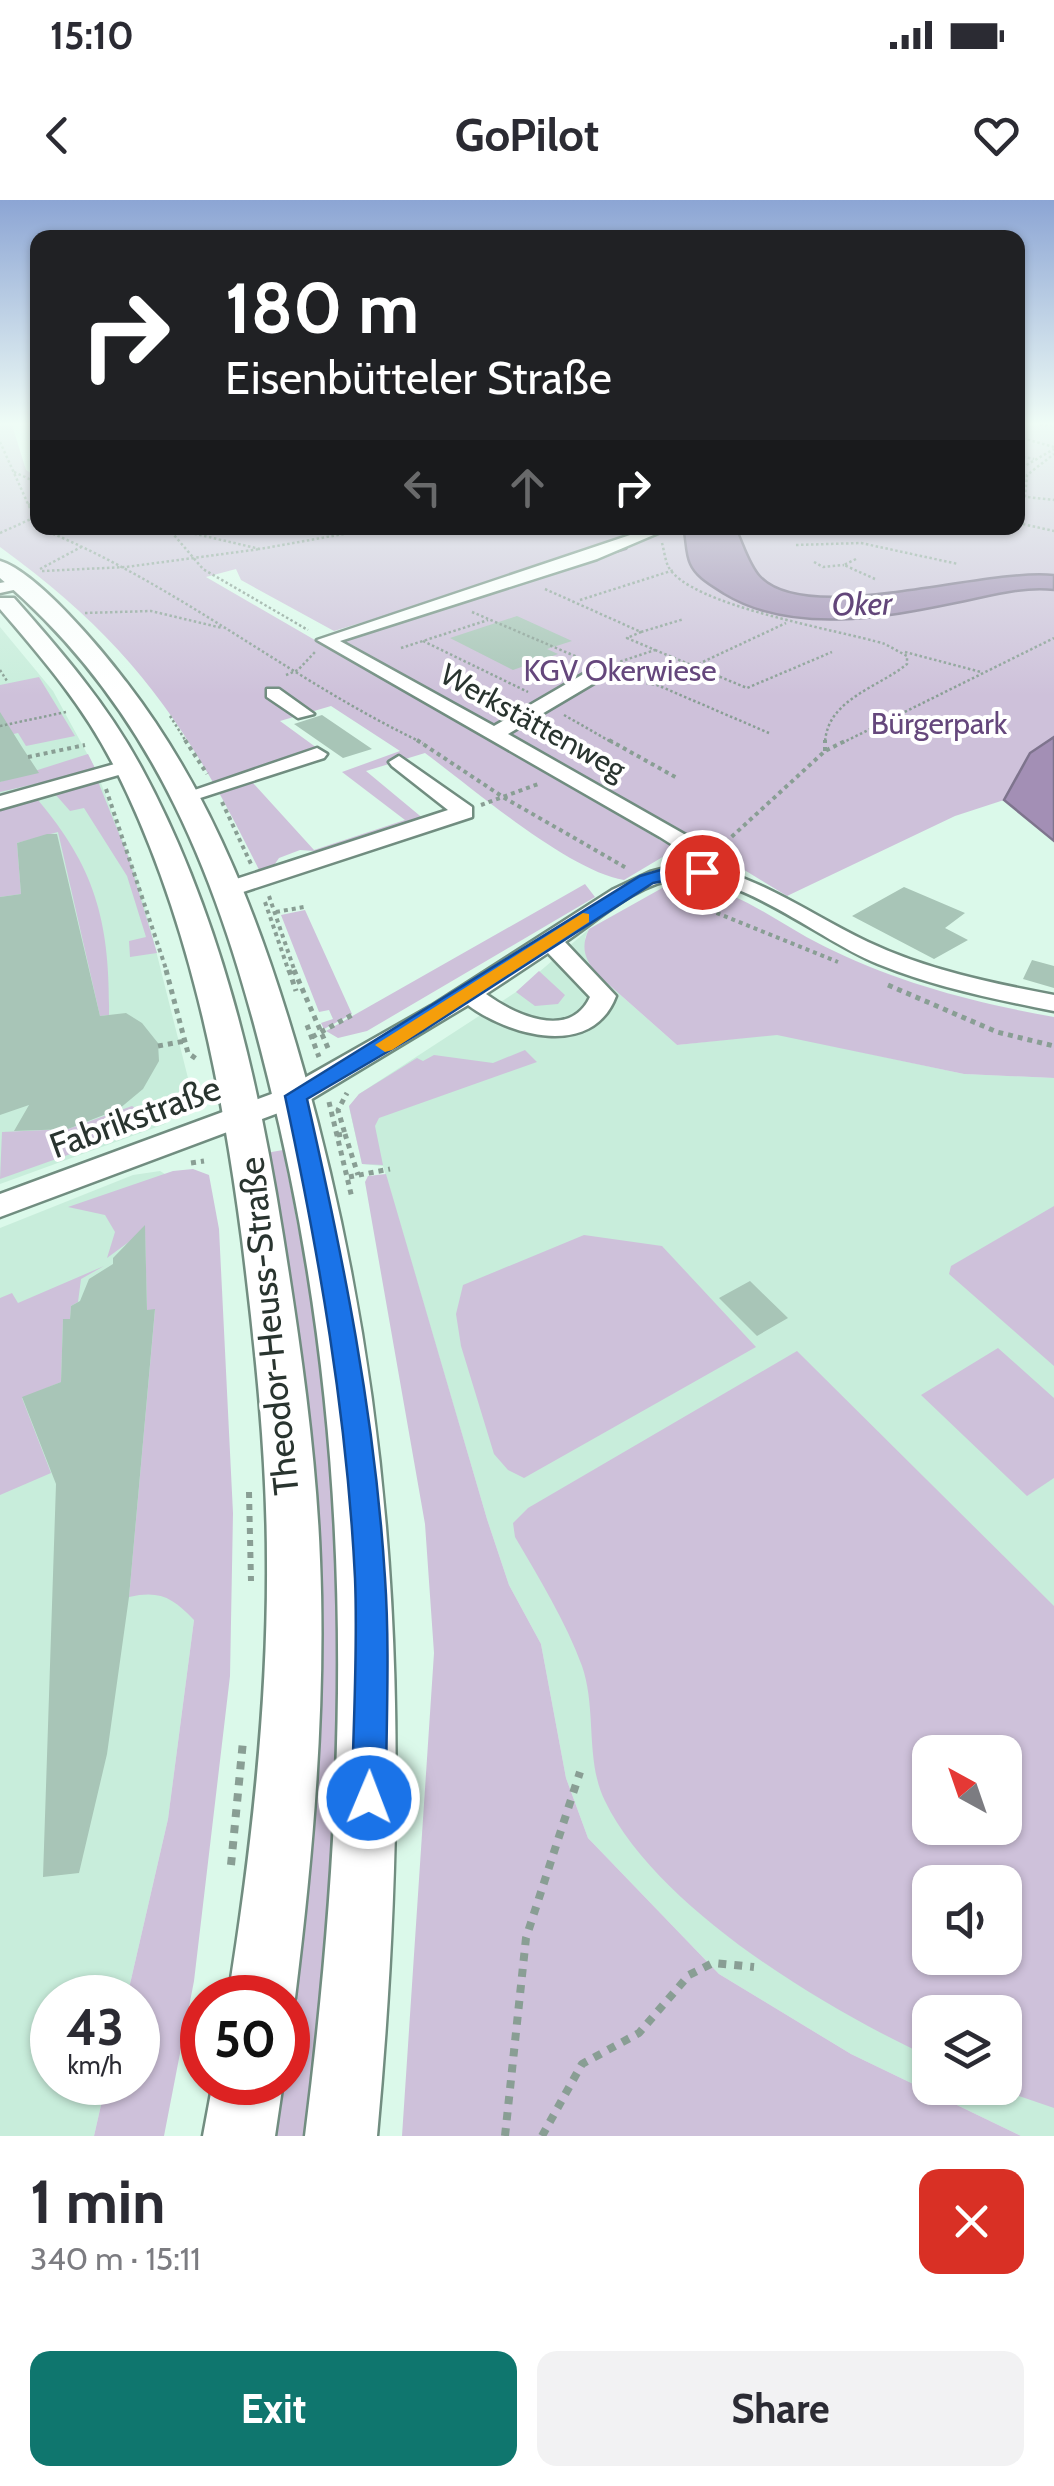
<!DOCTYPE html>
<html lang="en">
<head>
<meta charset="utf-8">
<style>
  body { margin:0; font-family:Cabin,sans-serif; background:#f2f2f3; color:#2b2b33; height:100vh; display:flex; flex-direction:column; font-size:38px; white-space:nowrap }
  * { box-sizing:border-box; margin:0 }
  p { font-size:32px; color:#7c7c81 }
  .icon { flex:none; width:55px; height:55px; fill:none; stroke:currentColor; stroke-width:2; stroke-linecap:round; stroke-linejoin:round }
  .map { position:relative; height:1936px; overflow:hidden }
  .drawer { display:flex; flex-direction:column; background:#fff; flex:1 }
  .drawer>* { flex:none }
  .hud { position:absolute; left:30px; top:30px; width:995px; height:305px; border-radius:20px; box-shadow:0 2px 8px #0004; background:#202124; color:#fff; overflow:hidden }
  .needle { width:65px; rotate:320deg }
  .tools { position:absolute; left:912px; top:1535px; display:grid; gap:20px }
  .tools a { display:grid; place-items:center; width:110px; height:110px; border-radius:20px; background:#fff; box-shadow:0 2px 8px #0004; font-size:50px }
  .speed { position:absolute; left:30px; top:1775px; display:flex; gap:20px; font-size:50px; font-weight:700; text-align:center }
  .speed>* { display:grid; place-content:center; width:130px; height:130px; border-radius:50%; background:#fff; box-shadow:0 2px 8px #0004; line-height:1 }
  .speed small { font-size:25px; font-weight:400 }
  .speed .limit { border:15px solid #d22; background:#fff; color:#111 }
  .pin { position:absolute; display:grid; place-items:center; width:85px; height:85px; color:#fff; margin:-42px; border:5px solid #fff; border-radius:50%; box-shadow:0 2px 10px #0007 }
  .me { position:absolute; width:110px; margin:-55px; rotate:1deg; stroke-linejoin:round; filter:drop-shadow(0 0 8px #0008) }
  .turn { display:flex; align-items:center; gap:35px; height:210px; padding:0 30px; font-size:45px }
  .turn .icon { width:130px; height:130px; stroke-width:2.5 }
  .turn b { display:block; font-size:70px; line-height:85px }
  .lanes { display:flex; align-items:center; height:95px; padding:0 30px; background:#0003; justify-content:center; gap:50px; direction:ltr }
  .lanes .off { opacity:.35 }
  .round { display:grid; place-items:center; flex:none; width:105px; height:105px; border-radius:20px; background:#f2f2f3 }
  .summary { display:flex; align-items:center; justify-content:space-between; height:170px; padding:0 30px }
  h1 { font-size:60px; font-weight:700; line-height:75px }
  .button { display:flex; gap:20px; margin-top:auto; padding:20px 30px }
  .button a { flex:1; height:115px; border-radius:20px; background:#0f766e; color:#fff; font-size:40px; font-weight:700; line-height:115px; text-align:center }
  .button a+a { background:#f2f2f3; color:#2b2b33 }
  .status { display:flex; justify-content:space-between; align-items:center; height:70px; padding:0 50px; background:#fff; direction:ltr }
  .status svg { height:28px; fill:currentColor }
  header { display:flex; justify-content:space-between; align-items:center; height:130px; padding:0 30px; background:#fff; font-size:45px; font-weight:700 }
  .map>svg:first-child { display:block }
</style>
</head>
<body>
<div class="status"><b>15:10</b><svg viewBox="0 0 49 12"><path d="M0 12V9h3v3zM5 12V6h3v6zM10 12V3h3v9zM15 12V0h3v12zM26 1h20v11H26zM47 4h2v5h-2z"/></svg></div>
<header><svg class="icon" aria-label="back" viewBox="0 0 24 24"><path d="M15 5l-7 7 7 7"/></svg>GoPilot<svg class="icon" aria-label="heart" viewBox="0 0 24 24"><path d="M12 20l-8-8c-3-5 5-10 8-4 3-6 11-1 8 4z"/></svg></header>
<div class="map">
<svg width="1054" height="1936" viewBox="0 0 1054 1936">
  <rect width="100%" height="100%" fill="#dbf9ea"/>
  <!-- built -->
  <path fill="#c8eddb" fill-rule="evenodd" d="M0,427L53,491L96,570L139,683L193,898L165,924L0,984Z
    M589,729L585,738L598,775L677,845L777,834L964,874L1054,878V1936H1021L851,1854L719,1774L588,1638L566,1578L541,1444L509,1385L487,1319L383,966L362,964L349,907L359,894L516,792ZM930,1552H1005V1628H930ZM930,1682H1005V1758H930ZM930,1812H1005V1888H930Z
    M160,971L180,983L194,1420L168,1619L127,1797L52,1798V1882L106,1883L94,1936H0V1028L133,975Z"/>
  <!-- green -->
  <path fill="#cec1da" fill-rule="evenodd" d="M0,225H12L26,270L37,277L38,328H683L731,398C805,428 878,419 954,404C986,397 1021,386 1054,390V537L1030,553L1004,600L955,616L787,696L674,627L335,441L629,348L618,345L334,431L241,380L236,369L206,377L676,649L624,680C569,671 476,591 425,553L366,571L425,620L328,652L300,650L279,658L270,671L261,674C190,529 133,443 0,347ZM331,506L400,551L342,572L405,620L314,650L244,573L317,548L280,521Z
    M1018,225H1054V375C984,367 807,427 760,376C749,364 743,342 736,328H1018Z
    M39,477L75,536L26,546L18,533L0,537V485Z
    M88,554L96,570L0,592V582Z
    M97,579L128,656L157,753L130,757L129,741L146,737L127,676L84,608L70,611L55,594Z
    M37,599C97,669 110,725 109,815L100,816L58,632L17,643L21,694L0,697V608Z
    M585,684L595,697L367,831L338,838L326,831Z
    M696,684C747,694 787,730 834,751C905,785 977,803 1054,817V878L964,874L777,835L677,845L598,775C585,760 580,748 589,729L664,687Z
    M305,710L352,814L324,829L321,823L333,819L329,810L319,812L281,715Z
    M539,771L565,795L558,804L535,806L516,792Z
    M525,850L537,862L379,918L375,926L383,965L362,964L349,906L359,894L417,858L423,861L434,855L493,863Z
    M132,906L150,917L152,925L0,979L2,932L68,929Z
    M283,950L303,1054L320,1108L351,1453L316,1936H266L273,1883L288,1882L266,953Z
    M193,969L209,975L219,1029L233,1313L230,1476L194,1781L164,1936H94L106,1883L138,1882V1798L127,1797L168,1619L194,1420C173,1398 160,1390 129,1397L155,1110H147L145,1030L107,1058L115,1032L105,1015L68,1007L173,971Z
    M386,974L487,1319L509,1385L541,1444L566,1578L588,1638L719,1774L851,1854L1021,1936H402L434,1453L425,1324L365,982L368,976Z
    M1054,1006V1166L949,1074L951,1066Z
    M584,1035L662,1046L756,1147L524,1278L508,1270L494,1254L461,1146L456,1114L463,1085Z
    M104,1066L81,1079L78,1102L71,1106L70,1119H63L61,1182L22,1198L51,1273L0,1295V1098L12,1093L18,1103Z
    M998,1148L1054,1198V1278L1027,1296L921,1195Z
    M797,1151L1054,1406V1908L996,1888H1005V1812H930V1857C825,1809 657,1708 605,1601C585,1561 597,1509 582,1466C566,1422 539,1378 515,1337L513,1323L528,1308ZM930,1552H1005V1628H930ZM930,1682H1005V1758H930Z"/>
  <!-- water -->
  <path fill="#a38fb5" stroke="#7e748d" stroke-width="2.5" d="M683,328H736C743,342 749,364 760,376C807,427 984,367 1054,375V390C1022,386 987,397 956,403C884,418 792,435 724,394C712,386 696,378 690,364C685,354 686,339 683,328Z
    M1054,537V641L1004,600L1030,553Z"/>
  <g fill="none" stroke-linecap="round" stroke-linejoin="round">
    <!-- stream -->
    <path stroke="#7e748d" stroke-width="4" d="M600,356L626,348"/>
  </g>
  <!-- building -->
  <path fill="#a8c5b7" d="M517,416L572,441L547,449L558,454L513,470L450,438Z
    M0,512L22,547L39,573L0,582Z
    M322,515L372,549L343,558L294,524Z
    M47,634H57L100,816L126,813L142,823L158,843L159,861L143,889L119,909L68,929L14,931L29,905L0,915V697L21,694L17,643Z
    M904,687L965,713L945,728L968,740L934,759L852,716Z
    M1032,760L1054,766V788L1023,779Z
    M145,1025L147,1110L155,1109L129,1397L107,1554L79,1673L43,1677L56,1284L22,1197L61,1182L63,1119H70L71,1106L80,1101L89,1079L113,1064V1058Z
    M750,1081L788,1118L757,1136L719,1098Z"/>
  <g fill="none" stroke-linecap="round" stroke-linejoin="round">
    <!-- minor casing -->
    <g stroke="#718d80" stroke-width="5">
      <path id="minor" d="M651,328H670L597,359L340,441L494,526L599,465H611V473L508,534L698,642L700,665C762,678 811,715 868,742C927,770 991,783 1054,795V811C994,799 934,787 878,764C820,741 740,671 677,679C637,683 598,720 565,742L616,796C592,860 508,835 468,805L305,903L0,1017V994L285,889L431,806L612,690L650,672L677,665L679,649L660,637L317,440ZM548,753L590,797C569,842 512,813 486,794Z
        M21,379L29,384L27,387L0,393V383Z
        M267,489H279L314,514L298,518L267,497Z
        M317,548L327,554L324,558L194,600H180L177,596Z
        M399,556L472,607V617L237,694H221V684L448,610L392,566L389,562Z
        M129,560L136,562V570L0,609V596Z"/>
    </g>
    <!-- major casing -->
    <g stroke="#718d80" stroke-width="5">
      <path id="major" d="M0,361C37,372 102,450 127,483C215,597 265,734 304,872C405,1231 411,1568 377,1936H305C351,1573 358,1236 268,878C220,683 156,511 0,378Z
        M0,398H14C61,451 107,504 141,567C219,711 258,876 283,1036C300,1143 316,1252 320,1360C326,1505 313,1654 295,1798L288,1815V1798H228C251,1654 268,1507 267,1362C267,1255 255,1145 242,1039C221,878 188,714 115,568C85,508 43,459 0,409Z
        M213,1882H283L275,1936H203Z"/>
    </g>
    <!-- path-far4 -->
    <path stroke="#899e94" stroke-width="2.5" stroke-dasharray="2.5 2.5" stroke-linecap="butt" d="M1040,225L1054,226
      M1018,237L1054,247
      M0,242L38,326
      M1018,256L1034,259
      M1018,270L1054,249
      M14,272L38,283
      M1018,296L1054,300
      M1025,297L1027,275L1054,254
      M28,305L38,302
      M1018,323L1054,331
      M39,328C176,383 290,480 423,543
      M168,328L203,369L308,430
      M170,328L260,349L377,328
      M0,333L31,319
      M662,343C664,350 665,359 668,366C688,406 840,430 885,444L907,456V464C878,488 827,499 825,543
      M796,345L861,343L958,364
      M856,359L844,365L875,379
      M814,362L823,367L844,365
      M40,369L83,346
      M42,371L126,367L260,349
      M545,389L641,432L627,438L655,450L619,462
      M580,400L674,370
      M472,412L582,459
      M85,413L151,411L222,428
      M641,432L684,419
      M423,441L528,492
      M401,448L488,420
      M655,450L747,488L832,452
      M905,452L981,472
      M694,466L786,423
      M0,470L7,481
      M286,475L298,470L315,452
      M617,478L657,485L769,533
      M564,515L613,543
      M170,516L187,543
      M0,526L66,512
      M842,543L1054,438"/>
    <!-- path-far3 -->
    <path stroke="#899e94" stroke-width="4" stroke-dasharray="4 4" stroke-linecap="butt" d="M185,540L207,574
      M417,540L503,597L628,669
      M609,540L677,578
      M825,551V540
      M28,557L85,545
      M106,589L167,772
      M222,602L251,664
      M481,605L541,583
      M714,653L825,551L847,540
      M672,695L838,762
      M269,696L295,772
      M265,702L289,772
      M276,712L304,707"/>
    <!-- path-far2 -->
    <path stroke="#899e94" stroke-width="5" stroke-dasharray="5 5" stroke-linecap="butt" d="M166,770L188,853L198,860
      M289,770L296,791
      M294,770L328,848L332,847
      M888,785L997,832L1054,846
      M307,825L319,857
      M312,837L352,815
      M158,846L185,841
      M329,902L352,998
      M345,934L358,975
      M337,935L345,934L338,910L347,893
      M191,963L204,961
      M349,977L390,969"/>
    <!-- path-far1 -->
    <path stroke="#899e94" stroke-width="6" stroke-dasharray="6 6" stroke-linecap="butt" d="M249,1292L251,1381"/>
    <!-- path -->
    <path stroke="#899e94" stroke-width="8" stroke-dasharray="8 8" stroke-linecap="butt" d="M231,1665L243,1541
      M505,1936L526,1738L580,1572
      M542,1936L582,1864L639,1833L689,1775L713,1763L754,1767"/>
    <!-- minor -->
    <use href="#minor" fill="#fff" fill-rule="evenodd"/>
    <!-- major -->
    <use href="#major" fill="#fff" fill-rule="evenodd"/>
  </g>
  <!-- sky -->
  <linearGradient id="sky" x2="0" y2="1"><stop stop-color="#8ca5d4"/><stop offset="0.45" stop-color="#effcf6"/><stop offset="1" stop-color="#effcf6" stop-opacity="0"/></linearGradient>
  <rect width="1054" height="496" fill="url(#sky)"/>
  <!-- route -->
  <path fill="#1a73e8" stroke="#114b97" stroke-width="2.5" d="M674,666L702,667L711,672L653,683L423,831L307,899C343,1057 375,1216 385,1378C390,1451 386,1525 386,1598L381,1610L369,1615L357,1610L352,1598C353,1525 358,1451 355,1378C347,1215 319,1055 285,896L640,676Z"/>
  <!-- slow -->
  <path fill="#f59e0b" d="M583,713L589,714V722L392,850L385,852L375,845Z"/>
  <g text-anchor="middle" stroke-width="8" stroke-linejoin="round" paint-order="stroke">
    <!-- far-park labels -->
    <g font-size="30" fill="#65477c" stroke="#fff">
      <text x="620" y="481">KGV Okerwiese</text>
      <text x="939" y="534">Bürgerpark</text>
    </g>
    <!-- far-street labels -->
    <g font-size="30" fill="#29342f" stroke="#fff">
      <text transform="translate(533 522) rotate(29)" y="10">Werkstättenweg</text>
    </g>
    <!-- far-water labels -->
    <g font-size="32" font-style="italic" fill="#63467a" stroke="#fff">
      <text transform="translate(862 404) rotate(-1)" y="11">Oker</text>
    </g>
    <!-- street labels -->
    <g font-size="35" fill="#29342f" stroke="#fff">
      <text transform="translate(135 917) rotate(-20)" y="12">Fabrikstraße</text>
      <text transform="translate(269 1126) rotate(-96)" y="12">Theodor-Heuss-Straße</text>
    </g>
  </g>
</svg>
<div class="tools">
<a><svg class="needle" viewBox="-14 -14 28 28"><path d="M0-13l5 13h-10z" fill="#e53935"/><path d="M0 13l5-13h-10z" fill="#7c7c81"/></svg></a>
<a><svg class="icon" aria-label="sound" viewBox="0 0 24 24"><path d="M4 9h4l5-4v14l-5-4H4zM17 9q2 3 0 6"/></svg></a>
<a><svg class="icon" aria-label="layers" viewBox="0 0 24 24"><path d="M12 4l9 5-9 5-9-5zM3 14l9 5 9-5"/></svg></a>
</div>
<div class="speed"><div>43<small>km/h</small></div><div class="limit">50</div></div>
<div class="pin" style="left:702px;top:672px;background:#d93025"><svg class="icon" aria-label="arrive" viewBox="0 0 24 24"><path d="M6 21V4h12l-3 4 3 4H6"/></svg></div>
<svg class="me" style="left:369px;top:1598px" viewBox="-20 -20 40 40"><circle r="17" fill="#1a73e8" stroke="#fff" stroke-width="3"/><path d="M0-11L8 9 0 5-8 9z" fill="#fff"/></svg>
<div class="hud">
<div class="turn"><svg class="icon" aria-label="right" viewBox="0 0 24 24"><path d="M7 20v-9h11M14 6l5 5-5 5"/></svg><div><b>180 m</b>Eisenbütteler Straße</div></div>
<div class="lanes"><svg class="icon off" aria-label="left" viewBox="0 0 24 24"><path d="M17 20v-9H6M10 6l-5 5 5 5"/></svg><svg class="icon off" aria-label="ahead" viewBox="0 0 24 24"><path d="M12 20V5M6 11l6-6 6 6"/></svg><svg class="icon" aria-label="right" viewBox="0 0 24 24"><path d="M7 20v-9h11M14 6l5 5-5 5"/></svg></div>
</div>
</div>
<section class="drawer">
<div class="summary"><div><h1>1 min</h1><p>340 m · 15:11</p></div><a class="round" style="background:#d93025;color:#fff"><svg class="icon" aria-label="close" viewBox="0 0 24 24"><path d="M6 6l12 12M18 6L6 18"/></svg></a></div>
<div class="button"><a>Exit</a><a>Share</a></div>
</section>
</body>
</html>
